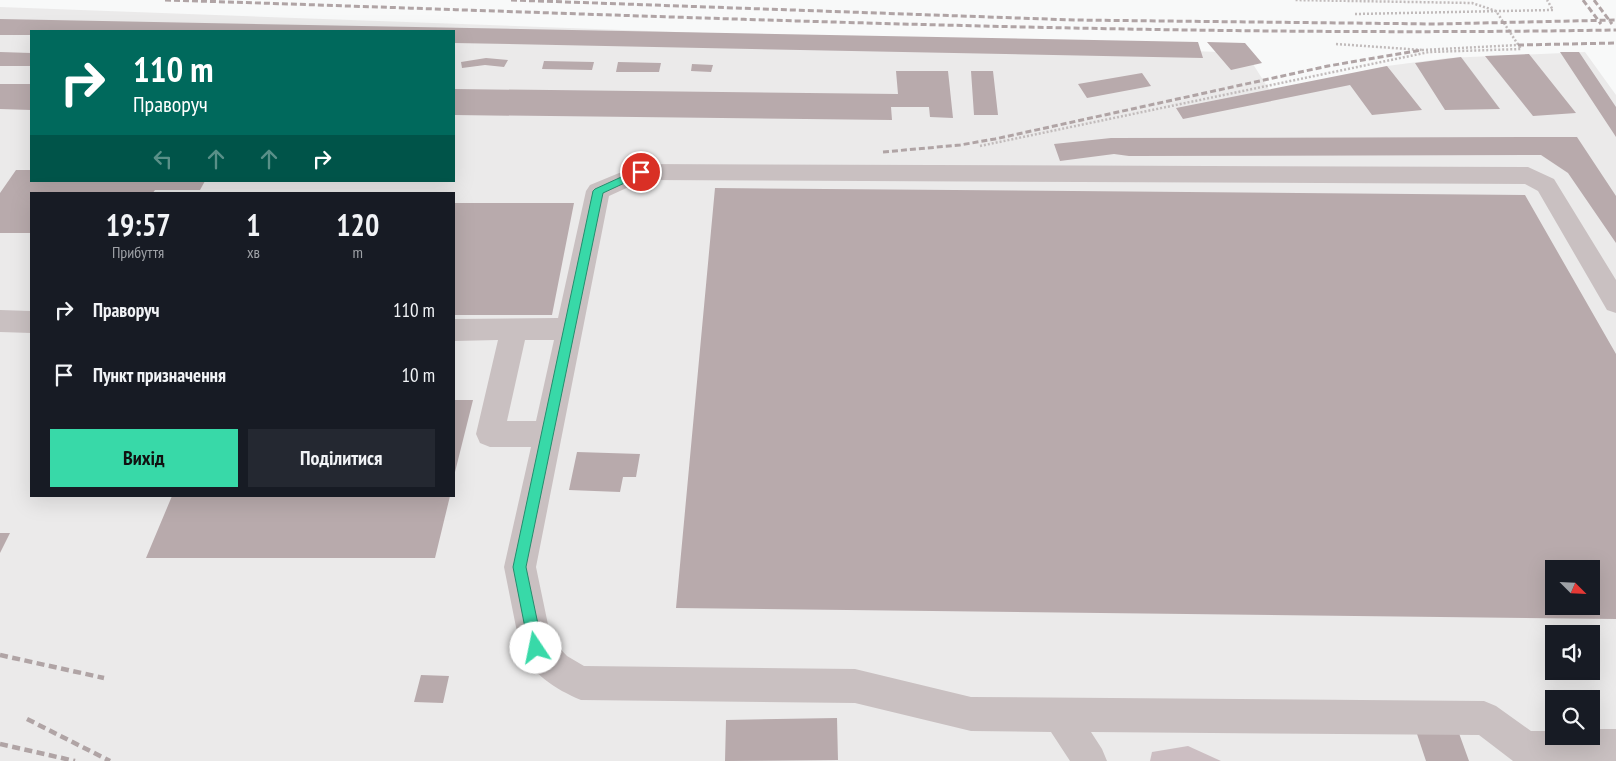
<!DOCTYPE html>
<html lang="uk">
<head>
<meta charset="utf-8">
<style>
  body { margin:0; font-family:"PT Sans Narrow",sans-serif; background:#242831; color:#f1f3f6; height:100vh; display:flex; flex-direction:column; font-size:19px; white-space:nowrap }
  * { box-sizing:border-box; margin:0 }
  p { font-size:16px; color:#9ea1a6 }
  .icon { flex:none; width:28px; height:28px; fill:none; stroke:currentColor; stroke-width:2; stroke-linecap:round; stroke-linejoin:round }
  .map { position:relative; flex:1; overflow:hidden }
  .drawer { position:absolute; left:30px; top:192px; width:425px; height:305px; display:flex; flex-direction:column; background:#171b24; border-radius:0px; box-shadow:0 5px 20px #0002 }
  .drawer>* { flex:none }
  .guide { position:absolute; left:30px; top:30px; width:425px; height:152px; border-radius:0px; box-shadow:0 5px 20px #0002; background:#00695c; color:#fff; overflow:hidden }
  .needle { width:32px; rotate:114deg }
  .fabs { position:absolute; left:1545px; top:560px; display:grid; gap:10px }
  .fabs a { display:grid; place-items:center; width:55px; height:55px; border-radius:0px; background:#171b24; box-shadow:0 5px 20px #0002; font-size:25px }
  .pin { position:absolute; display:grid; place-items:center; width:42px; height:42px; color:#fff; margin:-21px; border:2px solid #fff; border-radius:50%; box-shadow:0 1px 5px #0007 }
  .me { position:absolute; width:55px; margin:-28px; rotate:349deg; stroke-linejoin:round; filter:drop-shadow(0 0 4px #0008) }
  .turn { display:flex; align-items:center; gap:18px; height:105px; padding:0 20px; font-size:22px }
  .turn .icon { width:65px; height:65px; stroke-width:2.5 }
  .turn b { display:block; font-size:35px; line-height:42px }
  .lanes { display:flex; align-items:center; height:48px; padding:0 20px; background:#0003; justify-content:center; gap:25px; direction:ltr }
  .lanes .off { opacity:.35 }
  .eta { display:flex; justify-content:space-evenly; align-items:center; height:85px; text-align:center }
  .eta b { font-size:30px; font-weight:600; line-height:35px }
  .button { display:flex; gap:10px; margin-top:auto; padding:10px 20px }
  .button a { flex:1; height:58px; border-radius:0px; background:#38d9a8; color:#111; font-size:20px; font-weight:600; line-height:58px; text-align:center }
  .button a+a { background:#242831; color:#f1f3f6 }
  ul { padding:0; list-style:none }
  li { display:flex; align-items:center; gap:15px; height:65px; padding:0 20px }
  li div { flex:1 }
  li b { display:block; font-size:19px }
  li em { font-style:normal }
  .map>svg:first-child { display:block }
</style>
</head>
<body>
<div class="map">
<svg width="1616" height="761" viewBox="0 0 1616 761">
  <rect width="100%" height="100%" fill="#f8f9f9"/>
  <!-- built -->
  <path fill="#ebeaea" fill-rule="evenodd" d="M0,7L1246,53L1270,91L1387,66L1448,58L1585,52L1616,95V761H0ZM31,31H454V181H31ZM31,194H454V496H31ZM1554,569H1591V606H1554ZM1554,634H1591V671H1554ZM1554,699H1591V736H1554Z"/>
  <!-- water -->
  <path fill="#ccbec2" d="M1188,746L1221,761H1150L1152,752Z"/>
  <!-- building -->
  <path fill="#b8aaac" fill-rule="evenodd" d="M0,19L1198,42L1203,58L454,43V31H31V35H0Z
    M1207,42L1245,43L1262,63L1231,70Z
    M0,52L31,53V66H0Z
    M1560,52H1579L1616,107V137Z
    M1529,54L1576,113L1533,116L1485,56Z
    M1461,57L1500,109L1445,110L1415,63Z
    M486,58L508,60L504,67L485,65L462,68L461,62Z
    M544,61L594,62L592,70L542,69Z
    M618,62L661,63L659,72H616Z
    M692,64L713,65L711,72L691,71Z
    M1387,66L1422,110L1372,115L1350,85L1183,119L1176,108Z
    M896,71H948L953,118L930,117L929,107H891L892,120L454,115V89L898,94Z
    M971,71H993L998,115H974Z
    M1142,73L1151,86L1087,98L1078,84Z
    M0,84H31V110L0,109Z
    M1577,137L1616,196V243L1568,173L1541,155L1129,156L1114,154L1060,161L1054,144L1111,138Z
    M16,170H31V181H205L200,190H155L152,194H31V233H0V193Z
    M715,188L1525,195L1616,354V619L676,608ZM1554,569H1591V606H1554Z
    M454,203H574L552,315H454Z
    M454,400H473L454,476Z
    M577,452L640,454L636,477H623L620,492L569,490Z
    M172,496H450L435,558H146Z
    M0,533H10L0,553Z
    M421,675L449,676L443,703L414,702Z
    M837,718L838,760L725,761L726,720Z
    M1414,725H1456L1469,761H1426Z"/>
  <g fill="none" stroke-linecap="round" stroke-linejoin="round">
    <!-- path -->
    <path stroke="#c1bbbb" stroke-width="2.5" stroke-dasharray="2 2" stroke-linecap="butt" d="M1355,14L1553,10L1547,0
      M1336,44L1422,50
      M1422,50L1518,45
      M980,146L1429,52L1521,49L1496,11L1472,3L1294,0"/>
    <!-- minor -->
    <path fill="#c9c0c1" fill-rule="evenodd" d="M641,164L1528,167L1554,179L1616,280V313L1607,310L1538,191L1525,184L644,180L609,196L536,567L551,639L567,656L584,666L855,669L971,697L1484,701L1496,706L1531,731H1554V736H1591V729H1616V761H1513L1479,735L1091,732L1102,749L1107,761H1070L1051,732L971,731L855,703L581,700C555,689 531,674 520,647L504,567L531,447H490L480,443L476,434L498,340L454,341V319L558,318L586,191L590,185ZM525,340H554L536,421H507Z
      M0,310L31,311V333L0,332Z"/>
    <!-- rail-far1 -->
    <path stroke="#b0a4a5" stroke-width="3" stroke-dasharray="6 3" stroke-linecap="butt" d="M165,0C648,15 1132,38 1616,30
      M511,0L1074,20L1436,24L1616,20
      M1583,0L1601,24
      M1594,0L1612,24
      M1518,45L1616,43
      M883,152L960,145L995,139L1328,66L1422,50"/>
    <!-- rail -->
    <path stroke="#b0a4a5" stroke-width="4.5" stroke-dasharray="8 4.5" stroke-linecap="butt" d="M0,655L104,678
      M27,719L110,761
      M0,744L75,761"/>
  </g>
  <!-- route -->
  <path fill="#38d9a8" stroke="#248d6d" d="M641,168L644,169V174L603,193L526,567L543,648L541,652L536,654L531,652L529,648L513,567L593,191L595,189Z"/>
</svg>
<div class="fabs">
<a><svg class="needle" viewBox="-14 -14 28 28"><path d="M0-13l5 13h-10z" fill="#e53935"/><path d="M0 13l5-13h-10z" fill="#9ea1a6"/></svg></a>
<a><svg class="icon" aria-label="sound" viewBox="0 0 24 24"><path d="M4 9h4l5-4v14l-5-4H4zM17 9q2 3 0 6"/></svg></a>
<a><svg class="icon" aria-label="search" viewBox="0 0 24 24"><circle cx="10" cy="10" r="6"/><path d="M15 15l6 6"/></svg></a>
</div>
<div class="pin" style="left:641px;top:172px;background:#d93025"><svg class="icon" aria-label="arrive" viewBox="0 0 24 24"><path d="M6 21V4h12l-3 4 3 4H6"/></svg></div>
<svg class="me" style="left:536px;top:648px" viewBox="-20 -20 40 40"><circle r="19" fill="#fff"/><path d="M0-13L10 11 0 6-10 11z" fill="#38d9a8"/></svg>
<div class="guide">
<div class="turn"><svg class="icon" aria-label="right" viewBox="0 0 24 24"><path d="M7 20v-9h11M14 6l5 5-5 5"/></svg><div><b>110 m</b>Праворуч</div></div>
<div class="lanes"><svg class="icon off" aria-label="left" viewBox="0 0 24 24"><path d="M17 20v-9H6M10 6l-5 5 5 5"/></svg><svg class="icon off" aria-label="ahead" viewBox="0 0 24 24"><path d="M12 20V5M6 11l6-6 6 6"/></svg><svg class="icon off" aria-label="ahead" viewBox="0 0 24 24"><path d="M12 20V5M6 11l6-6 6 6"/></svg><svg class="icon" aria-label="right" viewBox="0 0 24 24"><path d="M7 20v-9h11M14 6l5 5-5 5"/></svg></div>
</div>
<section class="drawer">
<div class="eta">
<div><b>19:57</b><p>Прибуття</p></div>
<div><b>1</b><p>хв</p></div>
<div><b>120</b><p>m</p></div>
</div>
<ul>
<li><svg class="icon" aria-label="right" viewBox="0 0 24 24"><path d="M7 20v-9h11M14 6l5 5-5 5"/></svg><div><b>Праворуч</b></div><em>110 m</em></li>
<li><svg class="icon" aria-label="arrive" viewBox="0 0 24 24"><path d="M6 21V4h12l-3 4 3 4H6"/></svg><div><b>Пункт призначення</b></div><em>10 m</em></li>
</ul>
<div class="button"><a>Вихід</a><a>Поділитися</a></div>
</section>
</div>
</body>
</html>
